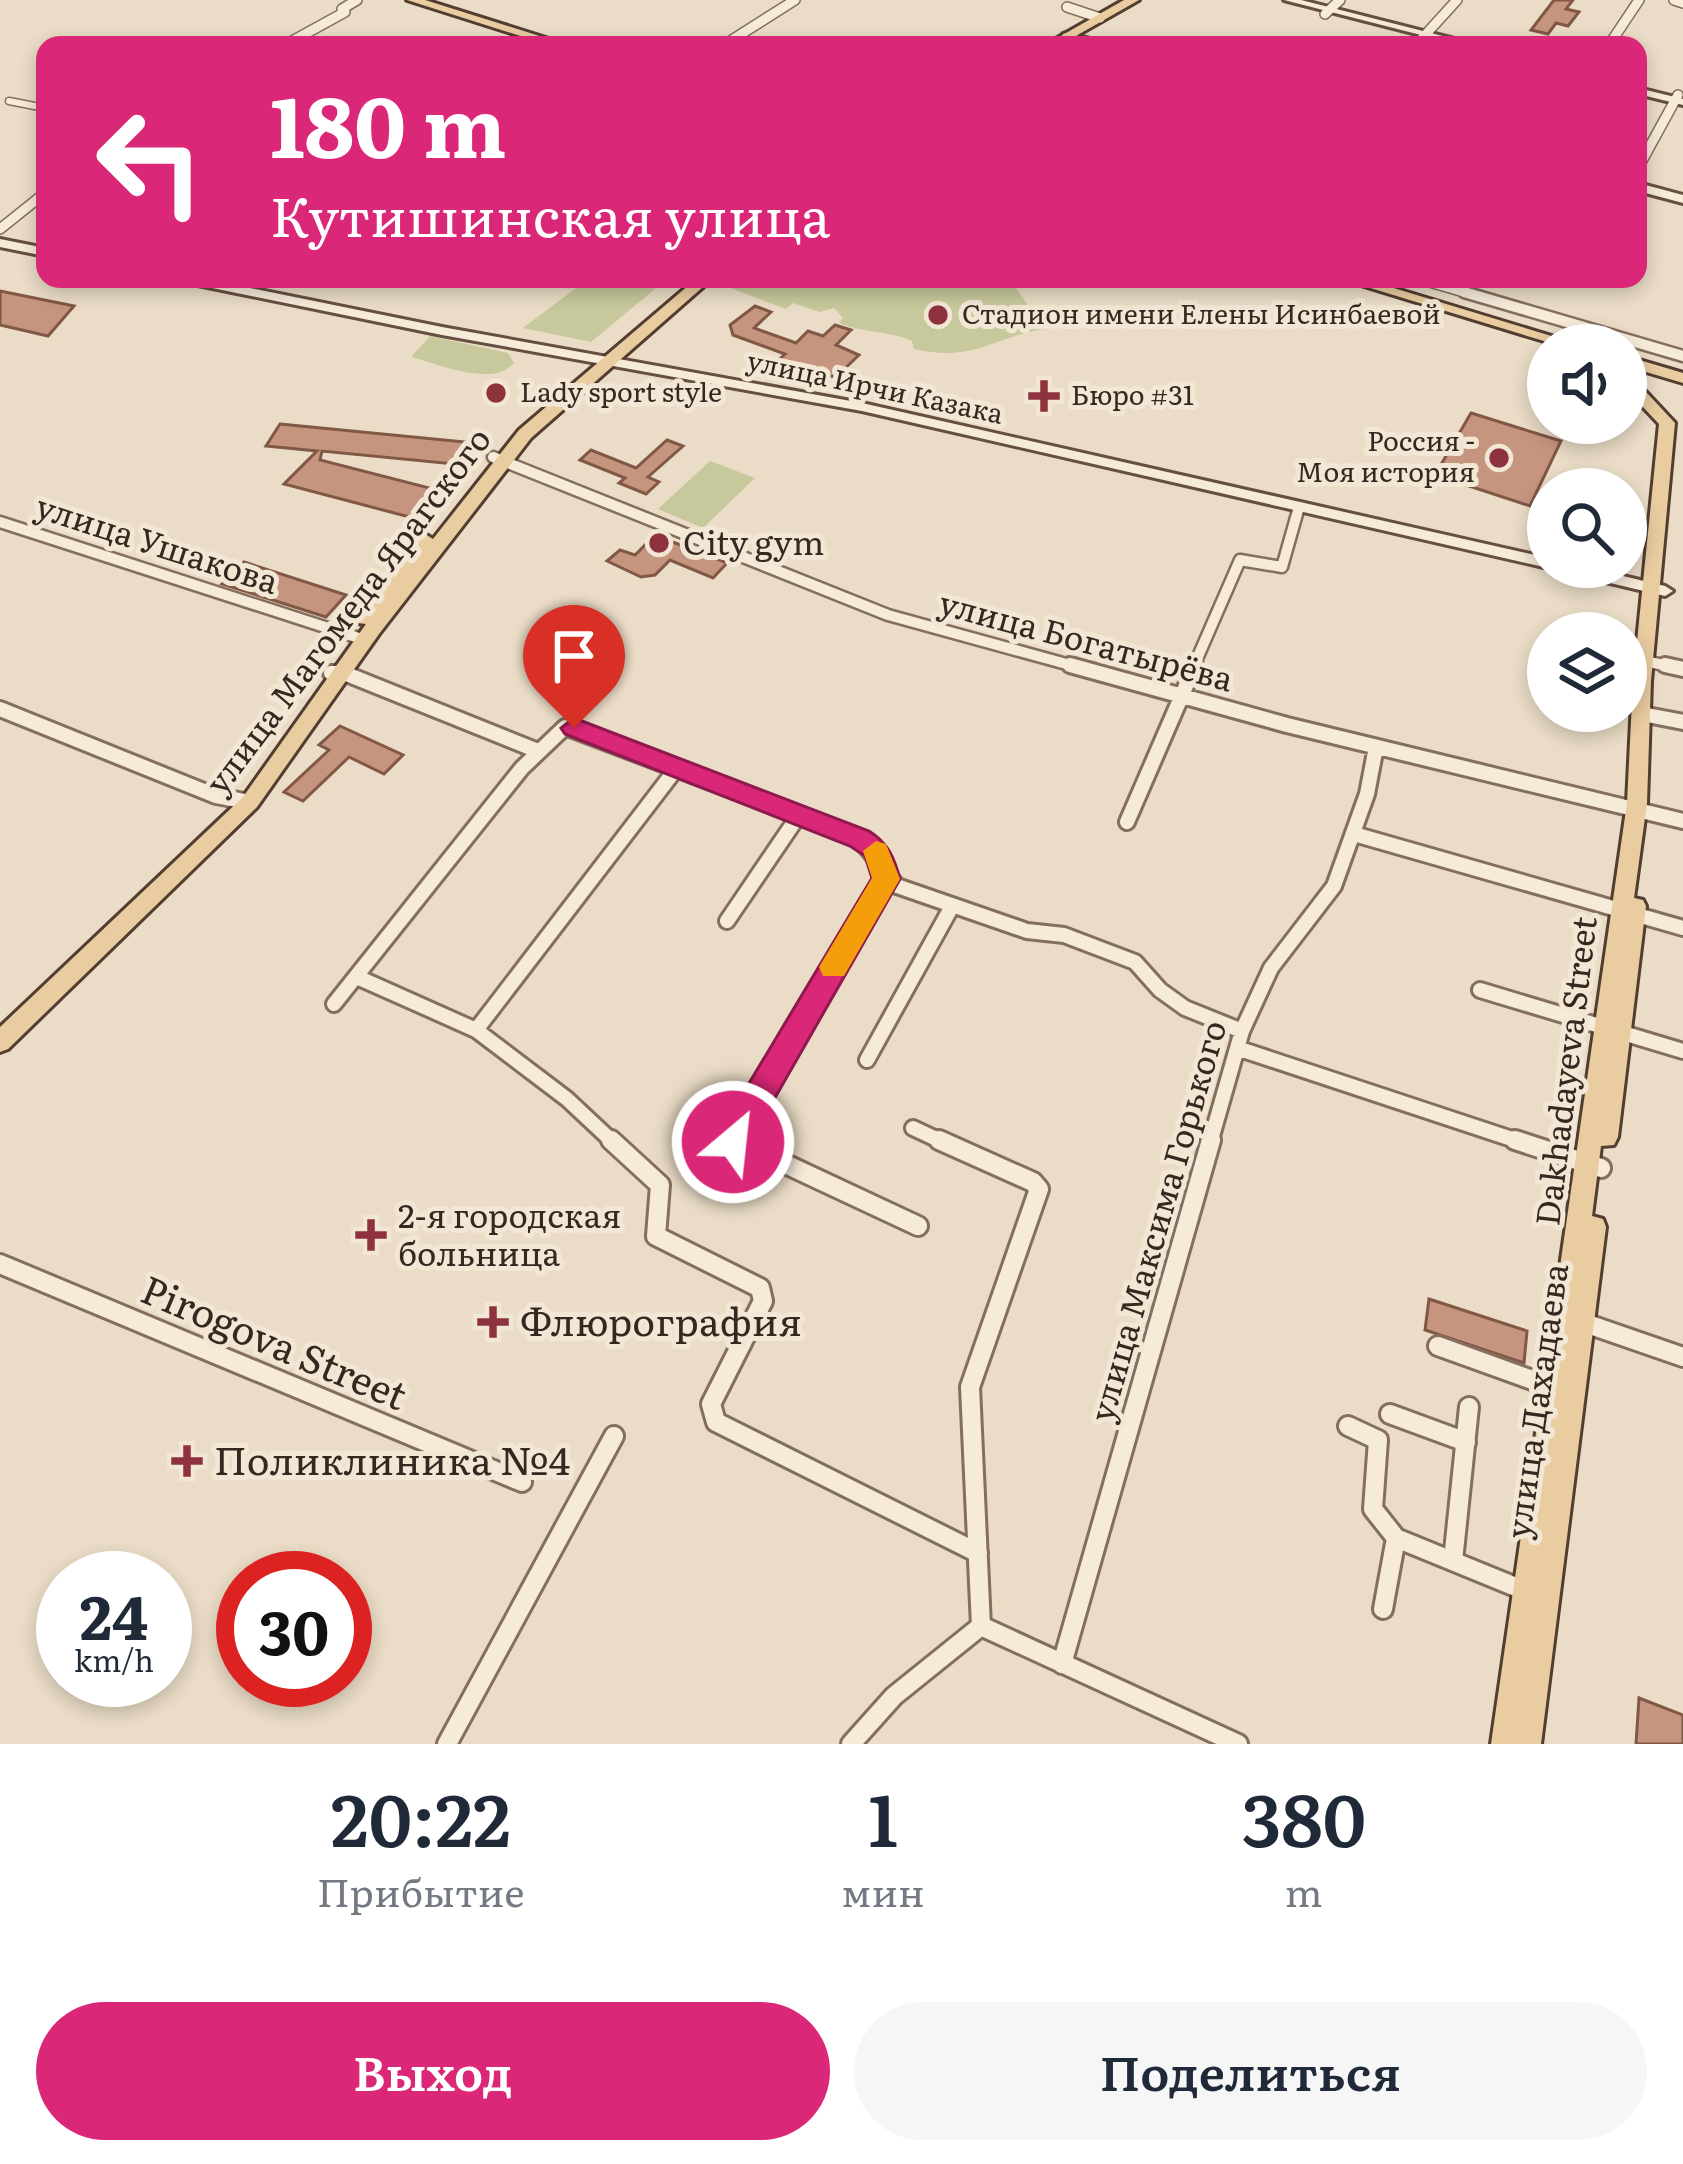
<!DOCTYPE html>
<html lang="ru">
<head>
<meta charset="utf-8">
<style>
  body { margin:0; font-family:Literata,serif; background:#f6f6f7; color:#1f2937; height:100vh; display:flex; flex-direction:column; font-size:45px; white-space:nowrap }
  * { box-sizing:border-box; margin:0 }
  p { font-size:39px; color:#747a83 }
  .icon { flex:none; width:66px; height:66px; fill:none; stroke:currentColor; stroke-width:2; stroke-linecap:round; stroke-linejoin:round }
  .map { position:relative; height:1744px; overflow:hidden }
  .details { display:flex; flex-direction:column; background:#fff; flex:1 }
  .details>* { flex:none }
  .banner { position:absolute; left:36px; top:36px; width:1611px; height:252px; border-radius:24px; box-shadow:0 6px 18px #0003; background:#db2777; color:#fff; overflow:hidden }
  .tools { position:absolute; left:1527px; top:324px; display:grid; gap:24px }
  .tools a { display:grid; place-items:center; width:120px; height:120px; border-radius:50%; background:#fff; box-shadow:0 6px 18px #0003; font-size:60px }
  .speed { position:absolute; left:36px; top:1551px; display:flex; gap:24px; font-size:60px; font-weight:700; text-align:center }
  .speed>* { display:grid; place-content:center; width:156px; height:156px; border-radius:50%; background:#fff; box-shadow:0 6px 18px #0003; line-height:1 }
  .speed small { font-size:30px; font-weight:400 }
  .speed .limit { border:18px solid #d22; background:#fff; color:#111 }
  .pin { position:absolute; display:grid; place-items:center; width:102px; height:102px; color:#fff; margin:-123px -51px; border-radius:50% 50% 50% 0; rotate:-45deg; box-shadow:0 0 12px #0007 }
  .pin .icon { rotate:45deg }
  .me { position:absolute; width:132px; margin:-66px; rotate:28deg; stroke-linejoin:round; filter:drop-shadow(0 0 9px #0008) }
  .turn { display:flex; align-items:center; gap:42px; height:252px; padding:0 36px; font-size:54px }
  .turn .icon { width:156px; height:156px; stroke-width:2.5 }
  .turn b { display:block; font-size:84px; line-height:102px }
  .eta { display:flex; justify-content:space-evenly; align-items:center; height:204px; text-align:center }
  .eta b { font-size:72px; font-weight:600; line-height:84px }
  .action { display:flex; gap:24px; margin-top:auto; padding:24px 36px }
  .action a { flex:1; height:138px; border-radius:72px; background:#db2777; color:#fff; font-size:48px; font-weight:600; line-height:138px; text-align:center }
  .action a+a { background:#f6f6f7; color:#1f2937 }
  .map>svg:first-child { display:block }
</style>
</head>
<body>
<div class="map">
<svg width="1683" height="1744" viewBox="0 0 1683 1744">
  <rect width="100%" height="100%" fill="#eadcc6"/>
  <!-- green -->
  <path fill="#c7c89b" d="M588,279H667L591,342L523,328Z
    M729,279H1010L1044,329C993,337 973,363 914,349L912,341C891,331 863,333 839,323L843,318L834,308L819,312L793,303L786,309L720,284Z
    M430,336L508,353L514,363C494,388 439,364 411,357Z
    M710,461L755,478L703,528L658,509Z"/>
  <!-- building -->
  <path fill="#c5957f" stroke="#815745" stroke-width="3" d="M1554,0H1573L1566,9L1579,12L1568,26L1556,23L1548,34L1531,30Z
    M0,291L74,306L48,336L0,325Z
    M755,306L771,312L754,328L796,343L808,331L823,336L835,325L851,330L836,345L859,355L836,377L809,373L800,382L764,374L785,354L733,335L730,325Z
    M1471,413L1561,441L1530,506L1435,475Z
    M280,424L475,443L464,465L322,451L320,460L445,492L421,520L284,484L317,451L266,446Z
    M667,440L683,446L648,477L659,482L646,494L619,483L625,478L580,460L591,450L636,468Z
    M654,536L696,550L727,563L713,578L670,560L655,575L641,577L607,561L620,550L635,555Z
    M244,562L346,595L326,617L222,584Z
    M340,726L403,755L384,774L349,757L303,801L284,792L329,750L319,745Z
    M1429,1299L1527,1331L1524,1363L1425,1330Z
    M1639,1698L1683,1715V1744H1636Z"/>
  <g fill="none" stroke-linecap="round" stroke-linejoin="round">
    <!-- pedestrian casing -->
    <g stroke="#846e5d" stroke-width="9">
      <path id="pedestrian" d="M9,101L45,108"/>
    </g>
    <!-- minor-far3 casing -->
    <g stroke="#846e5d" stroke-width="12">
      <path id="minor-far3" d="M1674,0L1683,3
        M1067,7L1100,18
        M1325,14L1340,0
        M285,45L345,12L342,9L357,0
        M724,45L795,0
        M1416,45L1457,0
        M1609,45L1639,0
        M1638,168L1678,95
        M0,229L45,193
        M1419,279L1474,295"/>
    </g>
    <!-- minor-far2 casing -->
    <g stroke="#846e5d" stroke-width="15">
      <path id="minor-far2" d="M1464,292L1683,356
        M493,457L888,615L1081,668
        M0,522L365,640
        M1644,661L1679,668
        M1193,668L1240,560L1282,567L1299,507"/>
    </g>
    <!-- minor-far1 casing -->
    <g stroke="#846e5d" stroke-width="20">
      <path id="minor-far1" d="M1070,665L1287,725L1683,821
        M1665,665L1683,669
        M331,673H344L538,751
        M0,709L216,796L250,802
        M1642,714L1683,722
        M1127,822L1195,665
        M1354,834L1683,928
        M727,921L799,815
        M357,977L476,1030L567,1099L614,1143
        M1480,990L1683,1051
        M334,1004L522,768L565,727L859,838L897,886L1027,931L1064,935L1135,962L1160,990L1185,1008L1242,1031
        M476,1030L676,769
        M1240,1049L1524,1143
        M867,1060L951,908
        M913,1128L945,1143
        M734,1143L886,879
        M1210,1143L1242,1031L1271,968L1334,886L1367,794L1376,747"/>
    </g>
    <!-- minor casing -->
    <g stroke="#846e5d" stroke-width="24">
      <path id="minor" d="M611,1140L660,1185L656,1236L760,1288L763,1301L711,1404L716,1422L978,1553
        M734,1140L918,1226
        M939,1140L1033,1182L1039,1189L970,1387L981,1626
        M1515,1140L1601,1168
        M0,1264L522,1482
        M1576,1320L1683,1357
        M1438,1346L1560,1390
        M1390,1414L1466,1442
        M1348,1426L1378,1440L1373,1509L1396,1538L1528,1592
        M1453,1561L1469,1407
        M1383,1609L1396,1538
        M981,1626L1238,1744
        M1062,1664L1211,1140
        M447,1744L614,1436
        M851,1744L894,1696L981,1626"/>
    </g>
    <!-- secondary casing -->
    <g stroke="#664f40" stroke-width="6">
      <path id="secondary" d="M1284,0H1301L1478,45H1460Z
        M1067,33L1105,43L1106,45H1089L1063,38V34Z
        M1638,88L1683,99V105L1638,94Z
        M1638,183L1683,195V203L1638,191Z
        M0,239L45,248V256L0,247Z
        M182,279H206L442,327L862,403L1548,558V567H1552L1548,568L862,411L442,335L188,283Z
        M1556,567H1585L1665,586L1673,591L1665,596L1564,572Z"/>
    </g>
    <!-- primary casing -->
    <g stroke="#523d31" stroke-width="6">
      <path id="primary" d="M407,0H425L568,45H549Z
        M1124,0H1139L1060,45H1045Z
        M696,279H712L531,438L379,634L257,807L8,1049L0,1052V1027L243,797L366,624L357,623L354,619L357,615L419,536L425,534L433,539L519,430Z
        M1341,279H1364L1581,345H1557Z
        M1626,356L1683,373V383L1626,366Z
        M1626,375L1632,377L1675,423L1651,681L1647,803L1634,898L1643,900L1646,906L1618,1137L1614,1145L1601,1146L1592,1216L1603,1219L1606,1227L1541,1744H1491L1627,803L1633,681L1659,424L1626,389Z"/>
    </g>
    <!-- pedestrian -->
    <use href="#pedestrian" stroke="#f6ead9" stroke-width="6"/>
    <!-- minor-far3 -->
    <use href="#minor-far3" stroke="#f6ead9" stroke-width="9"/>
    <!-- minor-far2 -->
    <use href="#minor-far2" stroke="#f6ead9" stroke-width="10"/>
    <!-- minor-far1 -->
    <use href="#minor-far1" stroke="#f6ead9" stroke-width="14"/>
    <!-- minor -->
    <use href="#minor" stroke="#f6ead9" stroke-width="18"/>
    <!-- secondary -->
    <use href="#secondary" fill="#f6ead9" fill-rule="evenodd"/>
    <!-- primary -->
    <use href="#primary" fill="#eacca1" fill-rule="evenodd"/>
  </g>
  <!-- route -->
  <path fill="#db2777" stroke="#8e194d" stroke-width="3" d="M574,718L869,831C888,843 894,857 900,879L744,1152L733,1156L722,1152L718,1135L872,878L865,856L850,846L565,734L561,728Z"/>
  <!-- slow -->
  <path fill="#f59e0b" d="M876,841L886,844L900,879L844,976H823L819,967L872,878L863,851Z"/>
  <!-- markers -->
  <g fill="#8e333d" stroke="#f2e7d5" stroke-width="4.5">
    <circle cx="938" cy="315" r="12"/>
    <circle cx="496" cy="393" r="12"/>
    <path d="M1038 378h12v12h12v12h-12v12h-12v-12h-12v-12h12z"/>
    <circle cx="1499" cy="458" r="12"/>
    <circle cx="659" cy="543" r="12"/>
    <path d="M365 1217h12v12h12v12h-12v12h-12v-12h-12v-12h12z"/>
    <path d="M487 1304h12v12h12v12h-12v12h-12v-12h-12v-12h12z"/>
    <path d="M181 1443h12v12h12v12h-12v12h-12v-12h-12v-12h12z"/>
  </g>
  <g text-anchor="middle" stroke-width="10" stroke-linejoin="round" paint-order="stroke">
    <!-- far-poi labels -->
    <g font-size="27" fill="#362820" stroke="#f2e7d5" text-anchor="start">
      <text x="962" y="324">Стадион имени Елены Исинбаевой</text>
      <text x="520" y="402">Lady sport style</text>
      <text x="1071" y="405">Бюро #31</text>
      <text x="1475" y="451" text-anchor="end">Россия -<tspan x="1475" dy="31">Моя история</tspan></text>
    </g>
    <!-- far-street labels -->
    <g font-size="27" fill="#362820" stroke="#f2e7d5">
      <text transform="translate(875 388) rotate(12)" y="9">улица Ирчи Казака</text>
    </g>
    <!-- poi labels -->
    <g font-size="33" fill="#362820" stroke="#f2e7d5" text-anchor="start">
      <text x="683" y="555">City gym</text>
      <text x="398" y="1228">2-я городская<tspan x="398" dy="38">больница</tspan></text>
    </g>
    <!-- street labels -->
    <g font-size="33" fill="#362820" stroke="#f2e7d5">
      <text transform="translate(157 544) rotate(18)" y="12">улица Ушакова</text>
      <text transform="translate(348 611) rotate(-53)" y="12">улица Магомеда Ярагского</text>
      <text transform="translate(1086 641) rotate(15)" y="12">улица Богатырёва</text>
      <text transform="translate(1566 1071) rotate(-83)" y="12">Dakhadayeva Street</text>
      <text transform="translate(1158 1221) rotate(-74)" y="12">улица Максима Горького</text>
      <text transform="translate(1537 1401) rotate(-82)" y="12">улица Дахадаева</text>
    </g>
    <!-- near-poi labels -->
    <g font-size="39" fill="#362820" stroke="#f2e7d5" text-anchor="start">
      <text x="520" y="1336">Флюрография</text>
      <text x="214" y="1475">Поликлиника №4</text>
    </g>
    <!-- near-street labels -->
    <g font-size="39" fill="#362820" stroke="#f2e7d5">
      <text transform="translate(274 1343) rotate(23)" y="14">Pirogova Street</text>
    </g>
  </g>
</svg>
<div class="tools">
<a><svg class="icon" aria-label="sound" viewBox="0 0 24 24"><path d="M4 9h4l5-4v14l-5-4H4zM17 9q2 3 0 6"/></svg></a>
<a><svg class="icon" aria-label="search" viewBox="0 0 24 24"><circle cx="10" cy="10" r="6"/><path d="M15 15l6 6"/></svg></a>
<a><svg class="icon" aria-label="layers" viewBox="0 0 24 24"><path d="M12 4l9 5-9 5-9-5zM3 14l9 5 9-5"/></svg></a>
</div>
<div class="speed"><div>24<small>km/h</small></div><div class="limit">30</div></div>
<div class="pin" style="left:574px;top:728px;background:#d93025"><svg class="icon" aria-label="arrive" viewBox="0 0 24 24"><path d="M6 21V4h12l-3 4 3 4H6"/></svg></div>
<svg class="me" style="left:733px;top:1142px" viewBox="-20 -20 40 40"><circle r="17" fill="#db2777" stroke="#fff" stroke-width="3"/><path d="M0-11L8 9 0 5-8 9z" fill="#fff"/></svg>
<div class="banner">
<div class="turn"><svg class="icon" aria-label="left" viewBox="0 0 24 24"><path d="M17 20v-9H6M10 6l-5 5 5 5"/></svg><div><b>180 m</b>Кутишинская улица</div></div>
</div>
</div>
<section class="details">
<div class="eta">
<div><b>20:22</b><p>Прибытие</p></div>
<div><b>1</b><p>мин</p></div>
<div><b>380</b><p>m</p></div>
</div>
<div class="action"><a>Выход</a><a>Поделиться</a></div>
</section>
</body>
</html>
